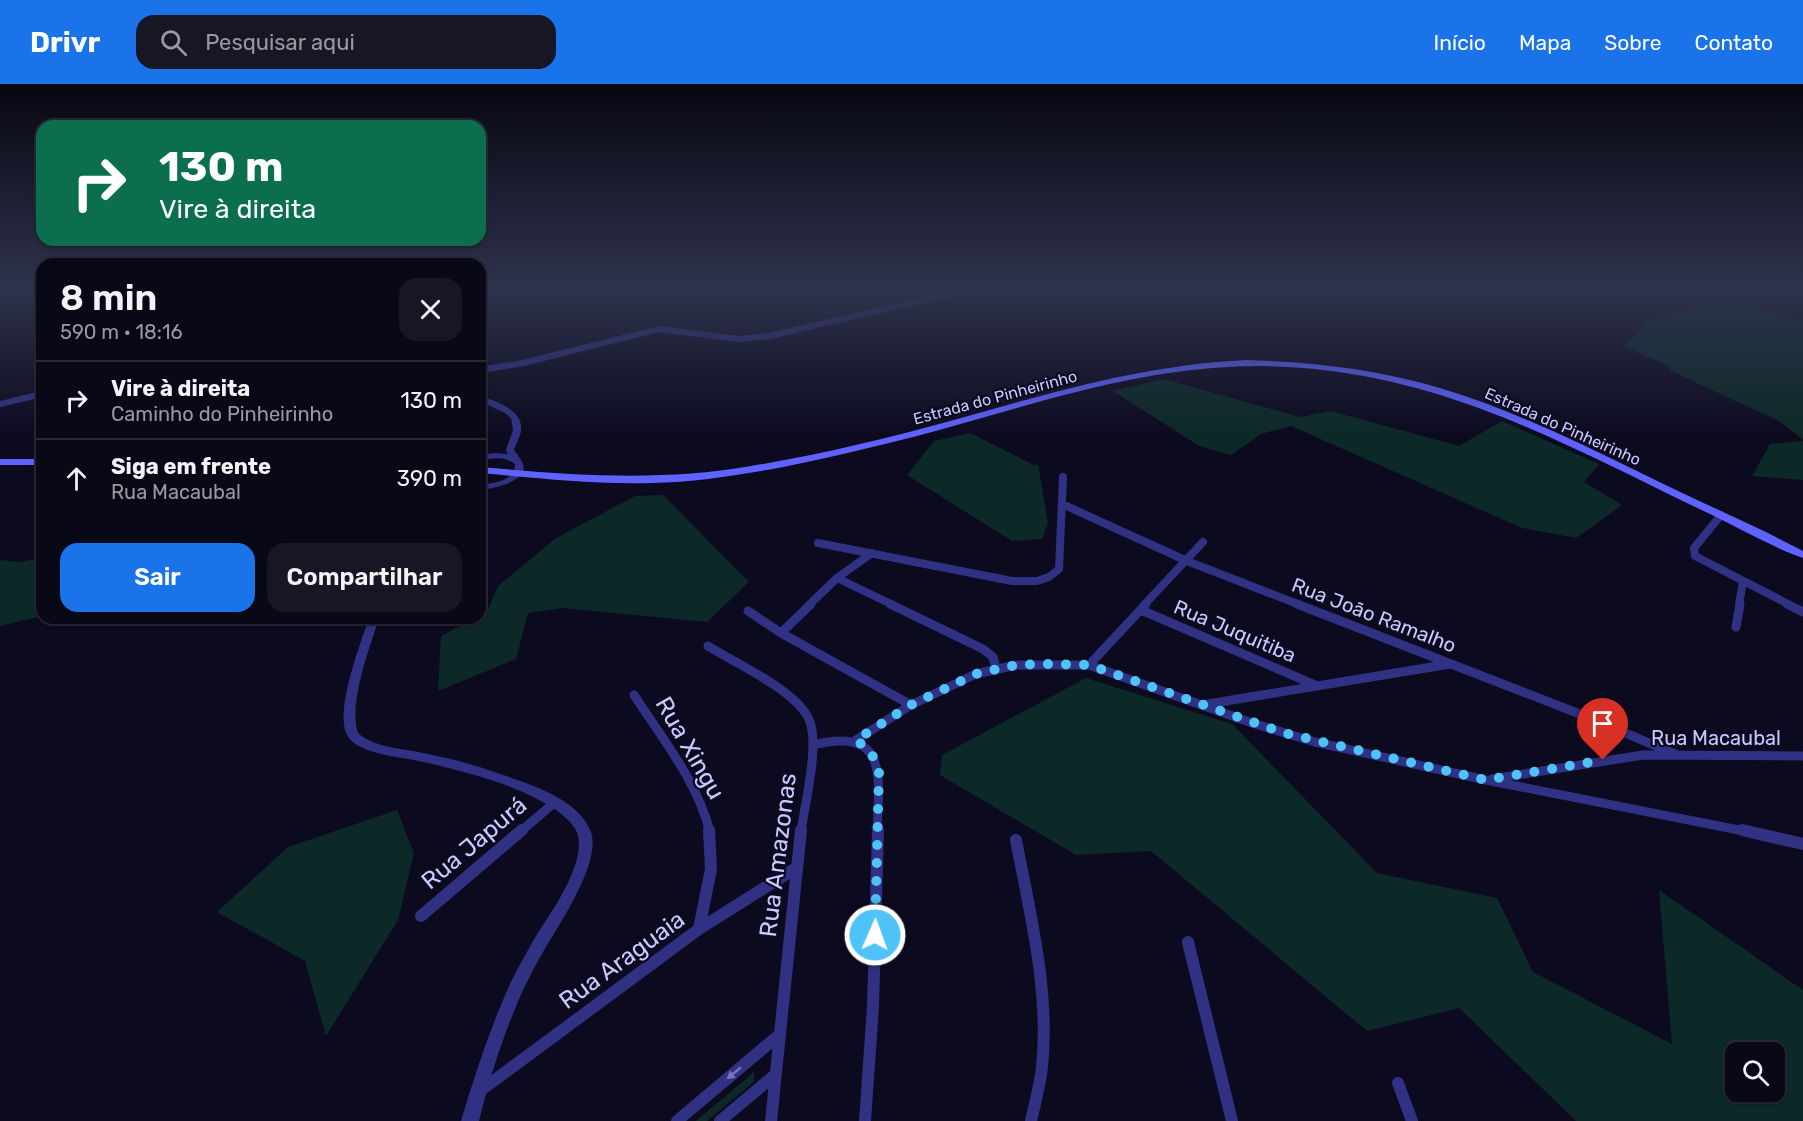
<!DOCTYPE html>
<html lang="pt">
<head>
<meta charset="utf-8">
<style>
  body { margin:0; font-family:Rubik,sans-serif; background:#171624; color:#f1f3f6; height:100vh; display:flex; flex-direction:column; font-size:22px; white-space:nowrap }
  * { box-sizing:border-box; margin:0 }
  p { font-size:20px; color:#999aa1 }
  .icon { flex:none; width:33px; height:33px; fill:none; stroke:currentColor; stroke-width:2; stroke-linecap:round; stroke-linejoin:round }
  .map { position:relative; flex:1; overflow:hidden }
  .side { position:absolute; left:36px; top:174px; width:450px; height:366px; display:flex; flex-direction:column; background:#090817; border-radius:18px; box-shadow:0 2px 4px #0004,0 0 0 2px #292936 }
  .side>* { flex:none }
  .banner { position:absolute; left:36px; top:36px; width:450px; height:126px; border-radius:18px; box-shadow:0 2px 4px #0004,0 0 0 2px #292936; background:#0b6e4f; color:#fff; overflow:hidden }
  .controls { position:absolute; left:1725px; top:958px; display:grid; gap:12px }
  .controls a { display:grid; place-items:center; width:60px; height:60px; border-radius:12px; background:#090817; box-shadow:0 2px 4px #0004,0 0 0 2px #292936; font-size:30px }
  .pin { position:absolute; display:grid; place-items:center; width:51px; height:51px; color:#fff; margin:-62px -26px; border-radius:50% 50% 50% 0; rotate:-45deg; box-shadow:0 0 6px #0007 }
  .pin .icon { rotate:45deg }
  .me { position:absolute; width:66px; margin:-33px; rotate:2deg; stroke-linejoin:round; filter:drop-shadow(0 0 4px #0008) }
  .turn { display:flex; align-items:center; gap:21px; height:126px; padding:0 24px; font-size:27px }
  .turn .icon { width:78px; height:78px; stroke-width:2.5 }
  .turn b { display:block; font-size:42px; line-height:51px }
  .round { display:grid; place-items:center; flex:none; width:63px; height:63px; border-radius:18px; background:#171624 }
  .headline { display:flex; align-items:center; justify-content:space-between; height:102px; padding:0 24px }
  h1 { font-size:36px; font-weight:600; line-height:45px }
  .button { display:flex; gap:12px; margin-top:auto; padding:12px 24px }
  .button a { flex:1; height:69px; border-radius:18px; background:#1a73e8; color:#fff; font-size:24px; font-weight:600; line-height:69px; text-align:center }
  .button a+a { background:#171624; color:#f1f3f6 }
  ul { padding:0; list-style:none }
  li { display:flex; align-items:center; gap:18px; height:78px; padding:0 24px; border-top:2px solid #292936 }
  li div { flex:1 }
  li b { display:block; font-size:22px }
  li em { font-style:normal }
  header { display:flex; align-items:center; gap:36px; box-sizing:border-box; height:84px; padding:0 30px; background:#1a73e8; color:#fff }
  header strong { font-size:28px }
  nav { display:flex; gap:33px; margin-inline-start:auto; font-size:21px }
  .search { width:420px; height:54px; background:#171624; display:flex; align-items:center; gap:15px; box-sizing:border-box; padding:0 21px; border-radius:18px; color:#999aa1; font-size:22px }
  .map>svg:first-child { display:block }
</style>
</head>
<body>
<header>
<strong>Drivr</strong>
<div class="search"><svg class="icon" aria-label="search" viewBox="0 0 24 24"><circle cx="10" cy="10" r="6"/><path d="M15 15l6 6"/></svg>Pesquisar aqui</div>
<nav><a>Início</a><a>Mapa</a><a>Sobre</a><a>Contato</a></nav>
</header>
<div class="map">
<svg width="1803" height="1037" viewBox="0 0 1803 1037">
  <rect width="100%" height="100%" fill="#0c0a1f"/>
  <!-- green -->
  <path fill="#0c2927" fill-rule="evenodd" d="M1724,218L1803,234V356L1779,337L1671,287L1666,281L1624,262L1653,233Z
    M1164,295L1300,333L1331,327L1459,362L1502,337L1599,380L1584,398L1622,421L1576,454L1522,444L1291,342L1261,350L1231,371L1199,362L1113,307Z
    M970,349L1034,381L1038,380L1048,439L1042,455L1012,457L907,391L934,357Z
    M1803,357V396L1752,392L1770,360Z
    M663,411L749,498L707,538L563,524L528,529L516,575L438,607L441,552L487,528L498,502L556,454L635,412Z
    M42,474V532L0,542V476L19,478Z
    M1086,594L1232,640L1377,789L1497,814L1533,888L1672,960L1659,806L1803,906V1037H1576L1459,924L1367,947L1151,767L1076,771L940,691L942,671ZM1736,969H1774V1008H1736Z
    M397,726L414,769L398,836L326,952L305,877L217,828L288,763Z
    M754,988V998L707,1037H696Z"/>
  <g fill="none" stroke-linecap="round" stroke-linejoin="round">
    <!-- minor-far3 -->
    <path stroke="#303183" stroke-width="6" d="M480,286L523,279L659,245L738,255L769,252L970,205
      M0,320L42,310"/>
    <!-- minor-far2 -->
    <path stroke="#303183" stroke-width="8" d="M1062,420L1187,477L1300,521
      M1721,431L1694,464L1695,472L1790,521
      M818,459L1012,497H1037L1049,493L1059,485L1063,393
      M837,494L893,521
      M809,521L837,494L872,469
      M1144,521L1203,458
      M1739,521L1743,497"/>
    <!-- minor-far1 -->
    <path stroke="#303183" stroke-width="9" d="M890,520L983,565L993,573L996,584
      M1297,520L1585,632L1675,670
      M1787,520L1803,528
      M1141,526L1315,601
      M748,527L781,549L911,621
      M1736,543L1740,520
      M781,549L811,520
      M708,562C735,579 800,608 810,638C819,664 805,719 801,748
      M1089,581L1146,520
      M634,611C662,654 697,697 710,748
      M1202,621L1450,580
      M856,656L911,621L976,590L1016,581H1089L1252,639L1315,658L1486,696L1749,748
      M813,661C889,642 879,693 877,748
      M1492,695L1643,671L1803,672
      M520,748L555,718"/>
    <!-- minor -->
    <path stroke="#303183" stroke-width="12" d="M1742,746L1803,760
      M1016,756C1030,830 1050,907 1042,983C1040,1001 1035,1019 1031,1037
      M421,832L522,746
      M699,845L711,785L709,746
      M1188,858L1232,1037
      M1398,999L1412,1037
      M480,1007L699,845L796,784
      M677,1037L779,951
      M720,1037L776,990
      M771,1037L801,746
      M865,1037L873,922L878,746"/>
    <!-- tertiary -->
    <path fill="#303183" fill-rule="evenodd" d="M480,312C496,317 524,326 521,347C520,353 516,360 514,366C517,370 520,374 522,378C533,397 491,405 480,406V400C493,400 515,397 515,380C504,372 493,374 480,377V371L495,369L508,370L506,366L513,346L511,334L505,329L480,317Z
      M369,534H379C370,563 348,620 358,649C375,664 401,664 423,669C448,674 473,680 497,689C527,699 579,714 591,748C602,780 555,846 539,875C531,890 523,905 517,920C501,958 489,997 479,1037H461C475,990 490,944 510,900C518,883 527,868 536,852C552,827 580,788 579,758C579,744 567,734 556,726C517,700 469,689 424,678C407,674 388,673 371,667C361,664 350,659 346,649C336,623 360,561 369,534Z"/>
    <!-- secondary -->
    <path fill="#5f62ff" fill-rule="evenodd" d="M1247,276C1312,278 1377,285 1440,304C1510,325 1575,357 1641,389C1683,410 1726,429 1768,449L1803,467V474C1771,463 1740,444 1710,430C1582,369 1466,302 1323,286C1193,270 1081,306 957,341C900,357 841,371 783,383C740,391 696,398 652,399C595,401 537,394 480,389V383C572,391 659,398 751,382C818,371 885,355 950,337C1051,309 1141,281 1247,276Z
      M0,375H42V381H0Z"/>
  </g>
  <!-- one-way arrows -->
  <defs><path id="oneway-solid" d="M-6-.8H1V-3.2L6.5 0L1 3.2V.8H-6Z" transform="scale(1.5)"/></defs>
  <use fill="#7675bb" href="#oneway-solid" transform="translate(734 989) rotate(140)"/>
  <!-- sky -->
  <linearGradient id="sky" x2="0" y2="1"><stop stop-color="#070611"/><stop offset="0.58" stop-color="#2e334d"/><stop offset="1" stop-color="#2e334d" stop-opacity="0"/></linearGradient>
  <rect width="1803" height="351" fill="url(#sky)"/>
  <g fill="none" stroke-linecap="round" stroke-linejoin="round">
    <!-- route -->
    <path stroke="#4fc3f7" stroke-width="10" stroke-dasharray="0 18" d="M875,851L879,688L871,668L856,656L911,621L976,590L1016,581L1050,580L1089,581L1284,649L1486,696L1603,676"/>
  </g>
  <g text-anchor="middle" stroke-width="4.5" stroke-linejoin="round" paint-order="stroke">
    <!-- far-street labels -->
    <g font-size="16" fill="#cbc8ff" stroke="#0c0a1f">
      <text transform="translate(995 313) rotate(-15)" y="6">Estrada do Pinheirinho</text>
      <text transform="translate(1563 342) rotate(24)" y="6">Estrada do Pinheirinho</text>
    </g>
    <!-- street labels -->
    <g font-size="20" fill="#cbc8ff" stroke="#0c0a1f">
      <text transform="translate(1374 531) rotate(21)" y="7">Rua João Ramalho</text>
      <text transform="translate(1235 547) rotate(23)" y="7">Rua Juquitiba</text>
      <text x="1716" y="661">Rua Macaubal</text>
    </g>
    <!-- near-street labels -->
    <g font-size="24" fill="#cbc8ff" stroke="#0c0a1f">
      <text transform="translate(690 664) rotate(60)" y="8">Rua Xingu</text>
      <text transform="translate(474 759) rotate(-40)" y="8">Rua Japurá</text>
      <text transform="translate(778 771) rotate(-83)" y="8">Rua Amazonas</text>
      <text transform="translate(622 876) rotate(-36)" y="8">Rua Araguaia</text>
    </g>
  </g>
</svg>
<div class="controls">
<a><svg class="icon" aria-label="search" viewBox="0 0 24 24"><circle cx="10" cy="10" r="6"/><path d="M15 15l6 6"/></svg></a>
</div>
<div class="pin" style="left:1603px;top:676px;background:#d93025"><svg class="icon" aria-label="arrive" viewBox="0 0 24 24"><path d="M6 21V4h12l-3 4 3 4H6"/></svg></div>
<svg class="me" style="left:875px;top:851px" viewBox="-20 -20 40 40"><circle r="17" fill="#4fc3f7" stroke="#fff" stroke-width="3"/><path d="M0-11L8 9 0 5-8 9z" fill="#fff"/></svg>
<div class="banner">
<div class="turn"><svg class="icon" aria-label="right" viewBox="0 0 24 24"><path d="M7 20v-9h11M14 6l5 5-5 5"/></svg><div><b>130 m</b>Vire à direita</div></div>
</div>
<section class="side">
<div class="headline"><div><h1>8 min</h1><p>590 m · 18:16</p></div><a class="round"><svg class="icon" aria-label="close" viewBox="0 0 24 24"><path d="M6 6l12 12M18 6L6 18"/></svg></a></div>
<ul>
<li><svg class="icon" aria-label="right" viewBox="0 0 24 24"><path d="M7 20v-9h11M14 6l5 5-5 5"/></svg><div><b>Vire à direita</b><p>Caminho do Pinheirinho</p></div><em>130 m</em></li>
<li><svg class="icon" aria-label="ahead" viewBox="0 0 24 24"><path d="M12 20V5M6 11l6-6 6 6"/></svg><div><b>Siga em frente</b><p>Rua Macaubal</p></div><em>390 m</em></li>
</ul>
<div class="button"><a>Sair</a><a>Compartilhar</a></div>
</section>
</div>
</body>
</html>
